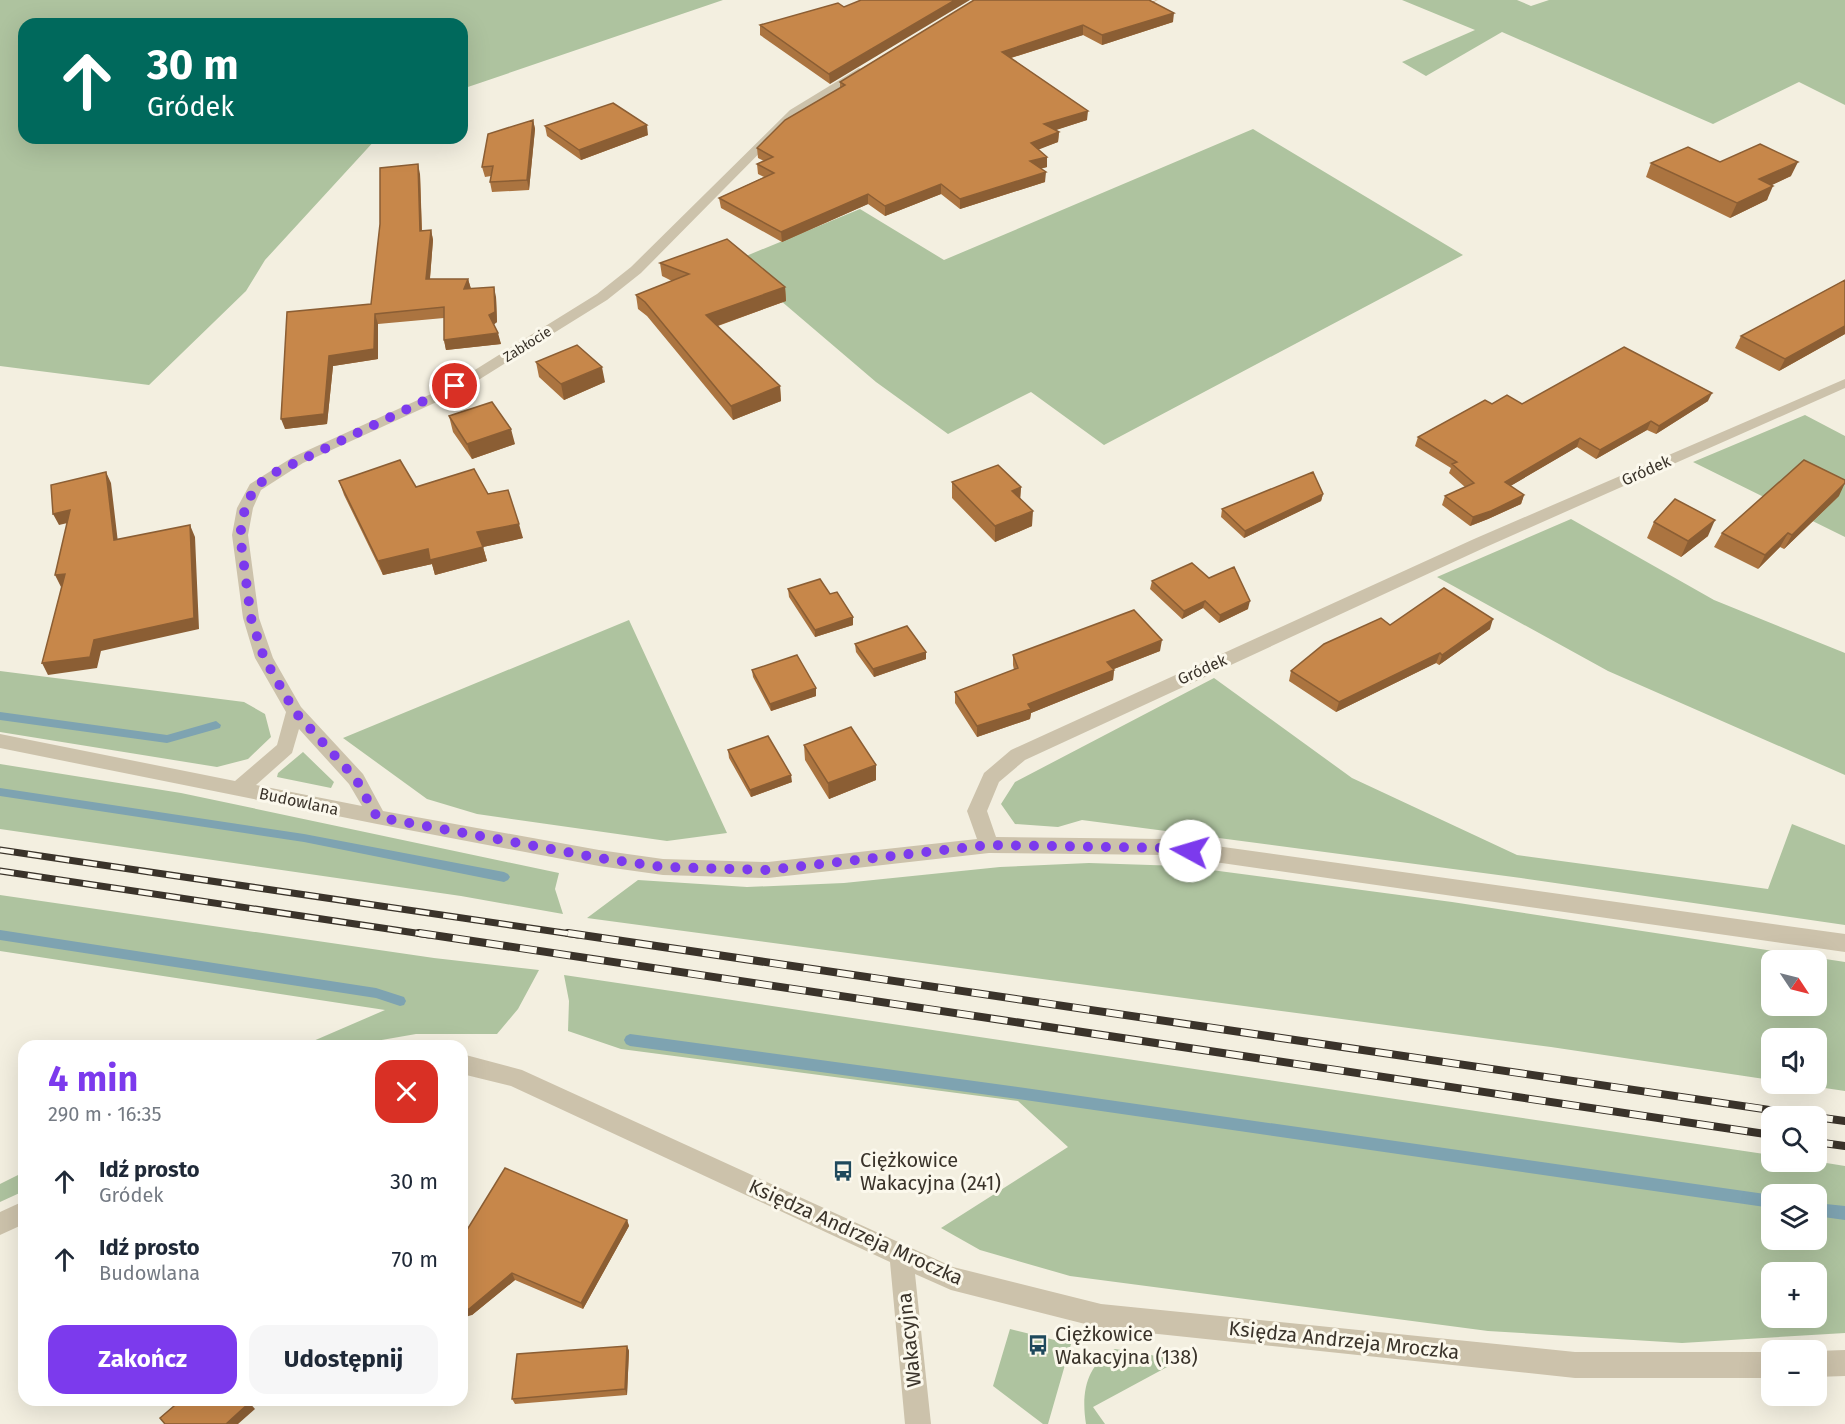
<!DOCTYPE html>
<html lang="pl">
<head>
<meta charset="utf-8">
<style>
  body { margin:0; font-family:"Fira Sans",sans-serif; background:#f6f6f7; color:#1f2937; height:100vh; display:flex; flex-direction:column; font-size:22px; white-space:nowrap }
  * { box-sizing:border-box; margin:0 }
  p { font-size:20px; color:#747a83 }
  .icon { flex:none; width:33px; height:33px; fill:none; stroke:currentColor; stroke-width:2; stroke-linecap:round; stroke-linejoin:round }
  .map { position:relative; flex:1; overflow:hidden }
  .panel { position:absolute; left:18px; top:1040px; width:450px; height:366px; display:flex; flex-direction:column; background:#fff; border-radius:18px; box-shadow:0 6px 24px #0002 }
  .panel>* { flex:none }
  .guide { position:absolute; left:18px; top:18px; width:450px; height:126px; border-radius:18px; box-shadow:0 6px 24px #0002; background:#00695c; color:#fff; overflow:hidden }
  .needle { width:39px; rotate:125deg }
  .tools { position:absolute; left:1761px; top:950px; display:grid; gap:12px }
  .tools a { display:grid; place-items:center; width:66px; height:66px; border-radius:12px; background:#fff; box-shadow:0 6px 24px #0002; font-size:30px }
  .pin { position:absolute; display:grid; place-items:center; width:51px; height:51px; color:#fff; margin:-26px; border:3px solid #fff; border-radius:50%; box-shadow:0 2px 6px #0007 }
  .me { position:absolute; width:66px; margin:-33px; rotate:276deg; stroke-linejoin:round; filter:drop-shadow(0 0 4px #0008) }
  .turn { display:flex; align-items:center; gap:21px; height:126px; padding:0 30px; font-size:27px }
  .turn .icon { width:78px; height:78px; stroke-width:2.5 }
  .turn b { display:block; font-size:42px; line-height:51px }
  .round { display:grid; place-items:center; flex:none; width:63px; height:63px; border-radius:18px; background:#f6f6f7 }
  .summary { display:flex; align-items:center; justify-content:space-between; height:102px; padding:0 30px }
  h1 { font-size:36px; font-weight:700; line-height:45px; color:#7c3aed }
  .button { display:flex; gap:12px; margin-top:auto; padding:12px 30px }
  .button a { flex:1; height:69px; border-radius:18px; background:#7c3aed; color:#fff; font-size:24px; font-weight:700; line-height:69px; text-align:center }
  .button a+a { background:#f6f6f7; color:#1f2937 }
  ul { padding:0; list-style:none }
  li { display:flex; align-items:center; gap:18px; height:78px; padding:0 30px }
  li div { flex:1 }
  li b { display:block; font-size:22px }
  li em { font-style:normal }
  .map>svg:first-child { display:block }
</style>
</head>
<body>
<div class="map">
<svg width="1845" height="1424" viewBox="0 0 1845 1424">
  <rect width="100%" height="100%" fill="#f3efe0"/>
  <!-- green -->
  <path fill="#aec39f" fill-rule="evenodd" d="M0,0H723L462,89V24H24V138H377L265,260L246,291L149,385L0,366Z
    M1402,0H1517L1531,6L1549,0H1845V105L1799,82L1713,124L1502,32L1426,76L1402,62L1475,30Z
    M1253,129L1463,255L1104,445L1031,392L948,434L876,382L734,261L860,209L944,260Z
    M1805,415L1845,436V537L1693,462Z
    M1571,519L1714,600L1845,653V775L1608,671L1437,577Z
    M629,620L727,833L667,841L477,814L427,799L343,738Z
    M0,671L244,702L265,714L271,737L248,759L217,767L0,732Z
    M1214,678L1352,778L1517,855L1768,889L1792,824L1845,845V925L1521,878L1082,820L1058,827L1015,824L1001,804L1015,782Z
    M303,752L334,782L331,788L277,777L278,773Z
    M0,764L181,793L559,873L555,889L563,914L461,896L0,829Z
    M1089,863L1181,866L1452,902L1845,962V1091L1791,1083H1816V1038H1772L1771,1080L1551,1047L587,918L638,880L747,887L844,883L1000,867ZM1772,960H1816V1005H1772Z
    M0,895L434,958L539,970L518,1009L497,1034H416L353,1045H304L385,1010L0,951Z
    M564,975L1771,1155L1772,1161H1814L1845,1166V1333L1682,1343L1488,1331L1070,1276L980,1250L941,1228L1068,1147L1018,1101L621,1049L568,1031L569,1001ZM1772,1194H1816V1239H1772ZM1772,1272H1816V1317H1772Z
    M24,1172V1191L0,1202V1184Z
    M1010,1329L1071,1344L1048,1424H1043L993,1386Z
    M1115,1349L1180,1360L1093,1407L1105,1424H1086C1081,1393 1086,1365 1115,1349Z"/>
  <g fill="none" stroke-linecap="round" stroke-linejoin="round">
    <!-- stream -->
    <path fill="#7ea3b1" fill-rule="evenodd" d="M0,712L167,735L216,721L221,725L220,728L167,743L0,720Z
      M0,788L304,834L504,872L508,874L510,877L508,880L504,882L304,842L0,796Z
      M0,930L376,988L404,997L406,1001L404,1005L400,1006L376,998L0,940Z
      M630,1034L1025,1088L1772,1195V1208L1025,1100L630,1046L626,1044L624,1040L626,1036Z
      M1816,1203L1845,1206V1220L1816,1216Z"/>
    <!-- minor -->
    <path fill="#ccc2ab" fill-rule="evenodd" d="M859,68L864,71L863,73L798,114L641,273L607,300L480,379L441,400L303,463L261,490L253,508L248,535L259,618L273,658L301,707L363,774L383,811L599,850L663,859L768,862L977,839L967,811L984,773L1011,750L1474,539L1845,379V388L1486,547L1025,760L999,782L987,811L996,837L1166,839L1845,934V952L1166,855L989,853L768,878L663,875L599,866L377,824L0,748V734L235,781L277,745L286,712L255,658L243,618L232,535L237,508L250,484L293,457L431,394L470,373L597,294L631,267L790,110ZM299,729L349,784L362,806L256,785L292,753Z
      M462,1054L522,1070L953,1267L1101,1304L1575,1352H1772V1378H1575L1101,1328L951,1290L915,1274L931,1424H905L890,1262L511,1086L462,1074Z
      M24,1201V1224L0,1235V1212Z
      M1845,1350V1376L1816,1377V1351Z"/>
    <!-- rail-far1 casing -->
    <g stroke="#3a332a" stroke-width="7">
      <path id="rail-far1" d="M0,850L578,935
        M0,871L429,935"/>
    </g>
    <!-- rail casing -->
    <g stroke="#3a332a" stroke-width="8">
      <path id="rail" d="M419,933L1772,1135
        M568,933L1811,1116
        M1816,1117L1845,1121
        M1816,1142L1845,1146"/>
    </g>
    <!-- rail-far1 -->
    <use href="#rail-far1" stroke="#fbf8ec" stroke-width="4.5" stroke-dasharray="14" stroke-linecap="butt"/>
    <!-- rail -->
    <use href="#rail" stroke="#fbf8ec" stroke-width="6" stroke-dasharray="17" stroke-linecap="butt"/>
  </g>
  <!-- wall -->
  <path fill="#ab7440" d="M1158,0L1153,2L1173,22L1102,45L1083,35L1011,58L1087,120L1055,130L1059,132L1058,142L1038,149L1047,167L1040,169L1045,182L960,209L941,194L885,216L868,204L782,242L721,208L719,198L764,177L758,174L757,164L764,161L758,158L757,148L840,88V82Z
    M844,7L830,84L760,35V25Z
    M533,120L535,129L529,190L492,192L490,182L491,176L485,177L482,167Z
    M545,126L648,135L581,160L547,136Z
    M1720,162L1791,176L1771,185L1767,200L1730,218L1646,177L1651,163Z
    M420,174L422,230H431L433,240L430,279H468L471,289L496,297L497,322L494,324L501,344L446,350L444,340V318L378,324V359L333,366L327,424L285,429L371,304Z
    M660,263L785,287L786,301L718,326L780,386L781,401L733,420L647,316L638,309L636,295L672,281L662,276Z
    M1845,280V334L1779,371L1735,348L1741,336Z
    M536,362L605,382L564,400L539,377Z
    M1708,401L1656,434L1647,430L1596,459L1577,447L1510,486L1524,495L1521,504L1488,519L1470,526L1442,505L1445,496L1465,487L1449,473L1451,468L1415,446L1418,437L1492,404Z
    M449,416L515,444L472,459L453,432Z
    M339,481L416,487L488,494L523,538L483,547L487,561L435,575L432,564L383,575L344,495Z
    M952,482L1021,487L1020,498L1032,526L995,542L952,498Z
    M1323,494L1321,501L1244,538L1221,517L1222,509Z
    M1839,496L1784,549L1780,547L1758,569L1714,547L1722,533Z
    M1654,522L1708,536L1681,557L1647,538Z
    M1152,581L1248,609L1219,623L1203,608L1182,619L1150,589Z
    M788,589L830,594L853,617V625L815,637L789,597Z
    M1390,625L1490,629L1439,665L1436,663L1336,712L1289,681L1291,671Z
    M855,644L926,652V659L874,677L856,652Z
    M1160,651L1114,669L1113,680L1031,713L1030,719L977,737L955,703V692L1014,670L1013,665V655Z
    M752,670L816,696L771,711L753,677Z
    M804,745L876,780L829,799L805,760Z
    M728,750L792,782L751,797L729,758Z
    M627,1220L629,1226L583,1309L515,1280L472,1315L462,1238Z
    M627,1346L629,1351L627,1395L515,1404L512,1399Z"/>
  <!-- shaded-wall -->
  <path fill="#8b5e34" d="M955,0H970L830,84L829,74Z
    M1174,13L1173,22L1102,45V35Z
    M1083,25V35L1001,61L1002,52Z
    M1088,111L1087,120L1044,134V124Z
    M533,120L535,129L529,190L527,180Z
    M647,125L648,135L581,160L579,150Z
    M1059,132L1058,142L1030,153L1031,143Z
    M1047,157V167L1030,171V161Z
    M1798,162L1791,176L1753,194L1759,179Z
    M418,164L420,174L422,241L420,231Z
    M1046,172L1045,182L960,209V199Z
    M941,184V194L885,216V206Z
    M1773,186L1767,200L1730,218L1737,203Z
    M868,194V204L782,242L781,232Z
    M431,230L433,240L429,289L426,279Z
    M468,279L471,289H464Z
    M494,287L496,297L497,322L492,326L489,315Z
    M785,287L786,301L708,329L706,315Z
    M375,314L378,324V359L333,366L327,424L285,429L281,419L329,356Z
    M1845,326V334L1779,371L1785,359Z
    M498,333L501,344L446,350L444,340Z
    M602,367L605,382L564,400L561,384Z
    M780,386L781,401L733,420L731,406Z
    M1712,393L1708,401L1656,434L1659,426Z
    M1651,421L1647,430L1596,459L1600,450Z
    M511,429L515,444L472,459L467,444Z
    M1580,438L1577,447L1502,491L1505,482Z
    M106,472L111,483L119,551L114,540Z
    M1845,483L1839,496L1784,549L1792,535Z
    M1021,487L1020,502L1012,491Z
    M1323,494L1321,501L1244,538L1245,531Z
    M1524,495L1521,504L1488,519L1470,526L1473,517Z
    M70,510L76,521L59,525L53,514Z
    M1033,511L1032,526L995,542V526Z
    M1715,520L1708,536L1681,557L1688,541Z
    M519,524L523,538L483,547L487,561L435,575L432,564L383,575L378,561L477,532Z
    M190,525L195,537L199,629L101,651L97,668L48,675L42,663L94,640Z
    M1788,533L1780,547L1758,569L1765,555Z
    M65,574L71,585L61,587L55,575Z
    M1205,601L1203,608L1182,619L1184,611Z
    M1250,601L1248,609L1219,623L1220,615Z
    M853,617V625L815,637V630Z
    M1493,619L1490,629L1439,665L1442,655Z
    M1162,640L1160,651L1106,672L1107,662Z
    M926,652V659L874,677L873,669Z
    M1440,653L1436,663L1336,712L1339,702Z
    M1114,670L1113,680L1031,713L1030,719L977,737V726L1028,704Z
    M816,688V696L771,711L770,704Z
    M876,765V780L829,799L828,783Z
    M791,775L792,782L751,797L750,790Z
    M627,1220L629,1226L583,1309L581,1303Z
    M512,1273L515,1280L472,1315L462,1318V1311Z
    M627,1346L629,1351L627,1395L625,1389Z
    M247,1400L255,1409L238,1424H226Z"/>
  <!-- building -->
  <path fill="#c7874a" stroke="#8b5e34" stroke-width="1.5" d="M861,0H955L829,74L760,25L838,3L844,7Z
    M974,0H1149L1174,13L1102,35L1083,25L1002,52L1088,111L1044,124L1059,132L1031,143L1047,157L1030,161L1046,172L960,199L941,184L885,206L868,194L781,232L719,198L774,173L757,164L773,157L757,148L785,120L845,85L840,82Z
    M613,103L647,125L579,150L545,126Z
    M533,120L527,180L490,182L493,166L482,167L488,134Z
    M1760,144L1798,162L1759,179L1773,186L1737,203L1651,163L1688,147L1720,162Z
    M418,164L420,231L431,230L426,279H468L464,289L494,287L495,312L489,315L498,333L444,340V307L375,314L374,349L329,356L324,414L281,419L287,312L371,304L380,224V168Z
    M727,239L785,287L706,315L780,386L731,406L645,302L636,295L689,274L660,263Z
    M1845,280V326L1785,359L1741,336Z
    M577,345L602,367L561,384L536,362Z
    M1624,347L1712,393L1659,426L1651,421L1600,450L1580,438L1505,482L1524,495L1491,511L1473,517L1445,496L1474,483L1452,464L1457,462L1418,437L1485,400L1492,404L1507,395L1522,404Z
    M492,402L511,429L467,444L449,416Z
    M400,460L416,487L474,469L488,494L508,490L519,524L477,532L483,547L430,560L428,549L378,561L339,481Z
    M1804,460L1845,480V483L1792,535L1788,533L1765,555L1722,533Z
    M998,465L1021,487L1012,491L1033,511L995,526L952,482Z
    M106,472L114,540L190,525L194,618L94,640L90,657L42,663L65,574L55,575L70,510L53,514L51,485Z
    M1313,472L1323,494L1245,531L1222,509Z
    M1675,499L1715,520L1688,541L1654,522Z
    M1192,563L1209,578L1234,567L1250,601L1220,615L1205,601L1184,611L1152,581Z
    M820,579L830,594L837,592L853,617L815,630L788,589Z
    M1444,588L1493,619L1442,655L1440,653L1339,702L1291,671L1324,644L1381,618L1390,625Z
    M1134,610L1162,640L1107,662L1114,670L1028,704L1031,709L977,726L955,692L1018,668L1013,655Z
    M907,626L926,652L873,669L855,644Z
    M797,655L816,688L770,704L752,670Z
    M851,727L876,765L828,783L804,745Z
    M768,736L791,775L750,790L728,750Z
    M505,1168L627,1220L581,1303L512,1273L469,1309L462,1311V1238Z
    M627,1346L625,1389L512,1399L517,1354Z
    M181,1400H246L249,1403L226,1424H165L160,1418Z"/>
  <g fill="none" stroke-linecap="round" stroke-linejoin="round">
    <!-- route -->
    <path stroke="#7c3aed" stroke-width="10" stroke-dasharray="0 18" d="M455,386L274,473L255,487L245,508L240,535L251,618L264,658L295,712L356,779L377,817L599,858L663,867L768,870L989,845L1166,848L1190,851"/>
  </g>
  <!-- icons -->
  <defs>
    <g id="bus-bare" transform="scale(1.62)"><path d="M-5-6H5V4H4V6H2V4H-2V6H-4V4H-5ZM-3.5-4V0h7V-4ZM-3.5 1.2v1.5H-2V1.2ZM2 1.2v1.5H3.5V1.2Z" fill="#1f495c" stroke="#fbf8ec" stroke-width="2.5" paint-order="stroke"/></g>
  </defs>
  <g fill-rule="evenodd">
    <use href="#bus-bare" x="843" y="1171"/>
    <use href="#bus-bare" x="1038" y="1345"/>
  </g>
  <g text-anchor="middle" stroke-width="6" stroke-linejoin="round" paint-order="stroke">
    <!-- far-street labels -->
    <g font-size="14" fill="#3a332a" stroke="#fbf8ec">
      <text transform="translate(527 344) rotate(-32)" y="5">Zabłocie</text>
    </g>
    <!-- street labels -->
    <g font-size="16" fill="#3a332a" stroke="#fbf8ec">
      <text transform="translate(1646 470) rotate(-24)" y="6">Gródek</text>
      <text transform="translate(1202 669) rotate(-24)" y="6">Gródek</text>
      <text transform="translate(299 801) rotate(12)" y="6">Budowlana</text>
    </g>
    <!-- near-poi labels -->
    <g font-size="20" fill="#3a332a" stroke="#fbf8ec" text-anchor="start">
      <text x="860" y="1167">Ciężkowice<tspan x="860" dy="23">Wakacyjna (241)</tspan></text>
      <text x="1055" y="1341">Ciężkowice<tspan x="1055" dy="23">Wakacyjna (138)</tspan></text>
    </g>
    <!-- near-street labels -->
    <g font-size="20" fill="#3a332a" stroke="#fbf8ec">
      <text transform="translate(856 1232) rotate(24)" y="7">Księdza Andrzeja Mroczka</text>
      <text transform="translate(909 1340) rotate(-96)" y="7">Wakacyjna</text>
      <text transform="translate(1344 1340) rotate(6)" y="7">Księdza Andrzeja Mroczka</text>
    </g>
  </g>
</svg>
<div class="tools">
<a><svg class="needle" viewBox="-14 -14 28 28"><path d="M0-13l5 13h-10z" fill="#e53935"/><path d="M0 13l5-13h-10z" fill="#747a83"/></svg></a>
<a><svg class="icon" aria-label="sound" viewBox="0 0 24 24"><path d="M4 9h4l5-4v14l-5-4H4zM17 9q2 3 0 6"/></svg></a>
<a><svg class="icon" aria-label="search" viewBox="0 0 24 24"><circle cx="10" cy="10" r="6"/><path d="M15 15l6 6"/></svg></a>
<a><svg class="icon" aria-label="layers" viewBox="0 0 24 24"><path d="M12 4l9 5-9 5-9-5zM3 14l9 5 9-5"/></svg></a>
<a>+</a>
<a>−</a>
</div>
<div class="pin" style="left:455px;top:386px;background:#d93025"><svg class="icon" aria-label="arrive" viewBox="0 0 24 24"><path d="M6 21V4h12l-3 4 3 4H6"/></svg></div>
<svg class="me" style="left:1190px;top:851px" viewBox="-20 -20 40 40"><circle r="19" fill="#fff"/><path d="M0-13L10 11 0 6-10 11z" fill="#7c3aed"/></svg>
<div class="guide">
<div class="turn"><svg class="icon" aria-label="ahead" viewBox="0 0 24 24"><path d="M12 20V5M6 11l6-6 6 6"/></svg><div><b>30 m</b>Gródek</div></div>
</div>
<section class="panel">
<div class="summary"><div><h1>4 min</h1><p>290 m · 16:35</p></div><a class="round" style="background:#d93025;color:#fff"><svg class="icon" aria-label="close" viewBox="0 0 24 24"><path d="M6 6l12 12M18 6L6 18"/></svg></a></div>
<ul>
<li><svg class="icon" aria-label="ahead" viewBox="0 0 24 24"><path d="M12 20V5M6 11l6-6 6 6"/></svg><div><b>Idź prosto</b><p>Gródek</p></div><em>30 m</em></li>
<li><svg class="icon" aria-label="ahead" viewBox="0 0 24 24"><path d="M12 20V5M6 11l6-6 6 6"/></svg><div><b>Idź prosto</b><p>Budowlana</p></div><em>70 m</em></li>
</ul>
<div class="button"><a>Zakończ</a><a>Udostępnij</a></div>
</section>
</div>
</body>
</html>
